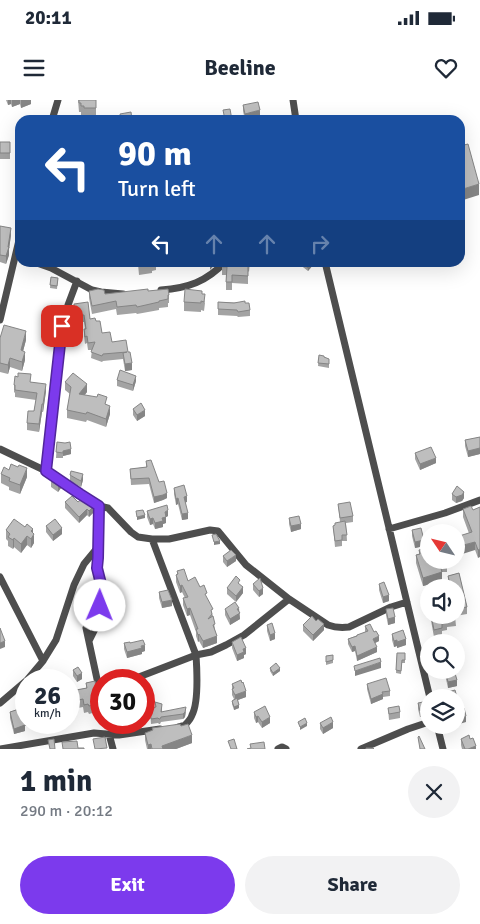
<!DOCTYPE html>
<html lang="en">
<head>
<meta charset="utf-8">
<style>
  body { margin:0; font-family:Signika,sans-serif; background:#f2f2f3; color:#1f2937; height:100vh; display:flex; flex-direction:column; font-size:19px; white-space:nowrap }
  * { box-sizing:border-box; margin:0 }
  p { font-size:16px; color:#747a83 }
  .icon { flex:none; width:28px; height:28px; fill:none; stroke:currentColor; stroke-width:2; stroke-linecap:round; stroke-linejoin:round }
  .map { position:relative; height:649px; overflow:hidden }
  .drawer { display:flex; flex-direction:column; background:#fff; flex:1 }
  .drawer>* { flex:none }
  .banner { position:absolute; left:15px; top:15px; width:450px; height:152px; border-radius:15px; box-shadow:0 5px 20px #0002; background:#1a4fa0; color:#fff; overflow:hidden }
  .needle { width:32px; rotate:305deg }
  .fabs { position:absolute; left:420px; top:424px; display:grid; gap:10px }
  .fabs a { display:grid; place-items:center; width:45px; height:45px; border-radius:50%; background:#fff; box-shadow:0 5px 20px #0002; font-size:25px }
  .speed { position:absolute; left:15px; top:569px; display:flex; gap:10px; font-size:25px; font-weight:700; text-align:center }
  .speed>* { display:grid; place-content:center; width:65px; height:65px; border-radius:50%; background:#fff; box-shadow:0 5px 20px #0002; line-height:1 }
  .speed small { font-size:12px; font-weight:400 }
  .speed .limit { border:8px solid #d22; background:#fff; color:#111 }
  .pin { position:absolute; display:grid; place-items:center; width:42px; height:42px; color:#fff; margin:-21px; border-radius:10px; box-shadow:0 2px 8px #0006 }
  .me { position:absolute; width:55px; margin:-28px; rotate:1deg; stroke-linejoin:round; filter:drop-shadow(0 0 4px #0008) }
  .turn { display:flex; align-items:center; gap:18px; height:105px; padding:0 20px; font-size:22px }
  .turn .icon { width:65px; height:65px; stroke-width:2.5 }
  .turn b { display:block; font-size:35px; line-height:42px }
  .lanes { display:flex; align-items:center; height:48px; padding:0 20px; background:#0003; justify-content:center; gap:25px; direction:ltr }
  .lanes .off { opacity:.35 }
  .round { display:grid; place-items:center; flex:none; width:52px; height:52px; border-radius:26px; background:#f2f2f3 }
  .headline { display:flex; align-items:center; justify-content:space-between; height:85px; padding:0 20px }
  h1 { font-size:30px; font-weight:700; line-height:38px }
  .cta { display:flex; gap:10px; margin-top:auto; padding:10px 20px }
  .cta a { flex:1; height:58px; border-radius:30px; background:#7c3aed; color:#fff; font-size:20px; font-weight:700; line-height:58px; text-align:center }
  .cta a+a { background:#f2f2f3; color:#1f2937 }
  .status { display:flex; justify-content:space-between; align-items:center; height:35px; padding:0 25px; background:#fff; direction:ltr }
  .status svg { height:14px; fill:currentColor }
  header { display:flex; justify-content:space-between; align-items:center; height:65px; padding:0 20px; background:#fff; font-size:22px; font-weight:700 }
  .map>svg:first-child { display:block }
</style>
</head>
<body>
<div class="status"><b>20:11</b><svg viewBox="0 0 49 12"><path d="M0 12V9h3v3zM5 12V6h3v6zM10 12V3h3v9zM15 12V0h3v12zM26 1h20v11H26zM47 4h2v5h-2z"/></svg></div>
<header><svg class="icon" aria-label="menu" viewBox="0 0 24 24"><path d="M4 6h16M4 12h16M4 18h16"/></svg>Beeline<svg class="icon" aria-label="heart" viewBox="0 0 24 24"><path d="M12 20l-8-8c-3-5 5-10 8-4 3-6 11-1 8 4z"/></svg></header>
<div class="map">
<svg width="480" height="649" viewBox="0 0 480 649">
  <rect width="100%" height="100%" fill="#fff"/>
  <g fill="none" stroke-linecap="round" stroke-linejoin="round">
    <!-- street -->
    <path stroke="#4e4e4e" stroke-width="7" d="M293,0L296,20
      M52,20L58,0
      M34,162L51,168L92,190L101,192L123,194
      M325,162L430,598
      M161,190C188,188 206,182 225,162
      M0,220L20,136
      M0,349L46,371L80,394L99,406L108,408L131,432L138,437L152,439H169L210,430L218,431L246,465L289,499L328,525C336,528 341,528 349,527L391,507L407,502
      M46,371L63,226L68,205L77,181
      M389,429L445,413L480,400
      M152,439L196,555C197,570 199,602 192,615C191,619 188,622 185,625L178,627
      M0,477L43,561
      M86,528L97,579L101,591
      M89,541L97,525L102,488L97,467L98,458L99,406
      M27,580L43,561L56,540L74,485L84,464L98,447
      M131,580L196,555L211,552L226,545L244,535L289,499
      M0,603L26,581
      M437,625L443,649
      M109,634L113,649
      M0,649L94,633L119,635L160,629
      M278,649L282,647L286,649
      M361,649L408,629L429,622"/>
  </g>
  <!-- wall -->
  <path fill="#a3a3a3" d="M6,0H31V4L21,8L20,4L12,7L11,4L8,5Z
    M78,0H96V17H84V15H81V12H79Z
    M243,5L260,16L245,20L243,11Z
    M0,42H10V59H0Z
    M0,126L11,135L9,149V155L6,164L0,162Z
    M134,162H156V170L152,171V173L139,175L138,164H134Z
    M176,162H185V164Z
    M250,162L249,172L248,171V184L232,183V190H226V175H222V165Z
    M299,162H316V163L313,165L308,171L299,164Z
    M51,177L58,178L57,189L50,188Z
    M89,191L105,194L148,191L169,195V203H168V207L159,208V210L137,214L136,213L117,215L116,209L92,214L89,198Z
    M202,194L205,203L204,211L201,210V212L184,211V202Z
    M218,202L245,203L250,210V216L238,217L237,216L218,215Z
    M74,204L90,219L96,221L102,233L112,242L128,252L132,270L125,271L123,259L103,261L102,262L91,258L92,250H88L87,243L85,244L84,236V229H85L84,222H75Z
    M0,238L26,240L23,251L25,260L22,271L10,267L8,274L0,272Z
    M319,255L329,259V268L318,266Z
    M117,280L136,281L133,291L117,286Z
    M31,282L46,291L43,312H42L39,332L27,330V323L34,311L36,300L15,297V293L14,292V285Z
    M65,282L87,292L85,295L107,305L110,314L106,327L87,320L86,322L67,318V310L70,294L65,290Z
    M133,309L145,316L137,321L133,315Z
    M480,337V354L468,357L465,346V340Z
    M57,342L71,354L63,356V358H56Z
    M415,353L436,363L420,370L415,359Z
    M146,361L159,382L167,398L163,400L154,403L149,384L131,385L130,369L146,367Z
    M1,374L27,377L20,394L9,390V387L1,383Z
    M70,375L83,380L81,387L77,385L70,381Z
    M51,381L61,388L58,392L51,387Z
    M174,388L187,402H185L188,419L182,420L178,404L176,405L174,394Z
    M452,394L464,398L462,401L456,403L452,400Z
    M65,402H78L93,413L89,417L87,415L79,423L65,408Z
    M338,404L353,416V422L346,423L347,441H342V446L335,447L333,426L335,425L340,422Z
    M480,407L478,458L463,417V409L473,410Z
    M147,411L168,416L166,417V423L163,424V427L155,429L153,424L150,425L147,417Z
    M289,418L301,429L291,432L289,424Z
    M46,426L62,434L53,441L46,432Z
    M6,430L33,433L34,443L31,448L27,445L21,453L14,447L13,449L8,446V441L6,439Z
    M412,430L424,446L415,448L412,436Z
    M419,450L429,460L447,463V472H442V481L423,486L416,463V455L419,454Z
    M223,456L236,461L227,467L223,462Z
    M177,471L188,481L200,487L207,499L213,516L217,543L203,548L199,541L198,542L196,536V532L190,515L187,516L183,505V498H185L182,492L180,493L176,482V475L177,474Z
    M459,473L467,507V514L455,516L456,526L447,527V530L442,531V535L434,537L430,515H456V488H446V485L448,484V476Z
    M253,484L263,494L259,497L253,490Z
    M379,484L389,501L383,503L379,490Z
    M240,485L243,493L236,502L227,494V488Z
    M159,492L172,506L162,508L159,498Z
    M225,509L239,512L240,519L230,525L225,515Z
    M386,509L395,523L388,525L386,515Z
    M81,515L89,519V522L83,523L81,518Z
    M316,521L324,530L313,541L303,531V525Z
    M267,525L275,539L270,541L267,531Z
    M365,526L379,541L375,543L377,552L357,561L355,551L352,552L348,544V539L365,532Z
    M392,534L406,545L397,548V546L394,547L392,540Z
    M232,542L246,554L244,555V558L237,561L232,548Z
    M124,543H130L145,551L142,552V554L127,558L124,549Z
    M397,553H405V563H402L401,574L396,573Z
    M333,555V563L326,565V556Z
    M270,568L280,571L273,576L270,571Z
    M73,570L82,579L77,582L73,576Z
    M444,570H456L457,573L455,574L457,586L448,588Z
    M95,581L101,622H109V624L103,625V623L99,624L96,612L89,614L88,612L84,613L83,607L78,608L76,598V590L86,588V583Z
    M232,584L246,597L238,600L239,608L234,610L232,604V601L234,599L232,595Z
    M367,584L390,591V596L383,597V599L371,604L367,589Z
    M144,585L150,596V602L144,603Z
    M155,602L162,609V612H186L185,617L183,619L161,622L160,624H159L158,623L151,624L150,608L155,607Z
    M418,603L427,613V616L420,617L418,609Z
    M21,605L26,622H35L25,626V631L14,634L10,618V612L21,608Z
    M388,608L400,612V618L389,620Z
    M254,612L270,623L262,628L258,622L256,623L254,618Z
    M320,623L333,628L323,634L320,629Z
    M152,628L192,643L176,649H147L145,640V633L152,631Z
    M461,639H470L476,649H462L461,645Z"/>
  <!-- shaded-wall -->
  <path fill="#858585" d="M8,0H11V4L8,5Z
    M12,0H20V4L12,7Z
    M21,0H31V4L21,8Z
    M260,10V16L245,20V14Z
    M479,84V95L460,101V90Z
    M11,128V135L9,149V155L6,164V156Z
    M211,162H217L210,170V164Z
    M312,162H316V163L313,165L308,171V168Z
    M26,231V240L21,259V250Z
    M25,252V260L22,271V262Z
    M10,258V267L8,274V265Z
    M132,263V270L125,271V264Z
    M136,276V281L133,291V285Z
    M46,284V291L43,312V304Z
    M87,284V292L79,301V294Z
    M42,304V312L39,332V324Z
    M110,306V314L106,327V319Z
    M145,310V316L137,321V315Z
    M480,348V354L468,357V351Z
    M71,349V354L63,356V351Z
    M436,358V363L420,370V364Z
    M27,368V377L20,394V385Z
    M83,374V380L81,387V381Z
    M61,382V388L58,392V386Z
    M464,392V398L462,401L456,403V397Z
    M167,393V398L163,400L154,403V397Z
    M187,396V402L184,403V397Z
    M178,398V404L176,405V399Z
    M93,407V413L89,417V411Z
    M87,409V415L79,423V417Z
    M168,410V416L166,417V423L163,424V427L155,429V423L162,418L165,412Z
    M188,413V419L182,420V414Z
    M145,415V418L137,420V417Z
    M153,418V424L150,425V419Z
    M301,424V429L291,432V426Z
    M62,428V434L53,441V435Z
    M33,429V436L34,434V443L31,448V431Z
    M27,436V445L21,453V444Z
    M14,438V447L13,449V440Z
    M424,440V446L415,448V442Z
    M220,441V444L214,445V442Z
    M475,442V450L456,456V447Z
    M480,449V457L478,458V450Z
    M236,455V461L227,467V461Z
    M448,460H456V461L448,463Z
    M442,472V481L423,486V478Z
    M182,485V492L180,493V486Z
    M243,487V493L236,502V496Z
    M263,488V494L259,497V491Z
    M389,495V501L383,503V497Z
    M172,500V506L162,508V502Z
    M190,508V515L187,516V509Z
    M239,508L240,519L230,525V519Z
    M395,517V523L388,525V519Z
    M324,524V530L313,541V535Z
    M275,533V539L270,541V535Z
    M199,534V541L198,542V535Z
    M217,536V543L203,548V541Z
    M379,536V541L373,544V539Z
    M406,539V545L397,548V546L394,547V541L397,540Z
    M5,541V547L0,549V543Z
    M145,545V551L142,552V554L127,558V552Z
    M355,546V551L352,552V547Z
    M377,547V552L357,561V556Z
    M246,548V554L244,555V558L237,561V555L243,549Z
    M381,562V568L355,576V571Z
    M457,567V573L454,574V570H456V568Z
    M280,568V571L273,576V573Z
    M82,573V579L77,582V576Z
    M457,580V586L448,588V582Z
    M246,591V597L235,601V595Z
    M383,594V599L371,604V599Z
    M239,605V608L234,610V607Z
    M186,607L185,617L183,619V614Z
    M426,607H429V613H427V616L420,617V611Z
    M101,616V622H103V623L99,624V617Z
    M258,616V622L256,623V617Z
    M466,616V622L456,625V619Z
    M270,617V623L262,628V622Z
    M26,620V622H35L25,626V631L14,634V629L24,621Z
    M103,622H109V624L103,625Z
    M333,622V628L323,634V628Z
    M307,623V626L300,630V627Z
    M192,635V643L176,649H162V646Z
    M151,644V649H148V645Z
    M476,646V649H468Z"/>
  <!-- building -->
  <path fill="#bebebe" stroke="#858585" d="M79,0H96V8H84V6H81V3H79Z
    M258,2L260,10L245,14L243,5Z
    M230,9L232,20H225L223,10Z
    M131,12L132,20H121L120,14Z
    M196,18V20H189Z
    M0,42H10V53H0Z
    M468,44L479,84L460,90V46Z
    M0,126L11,128L8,147H9L6,156L0,155Z
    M139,162H151L152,164L139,166Z
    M224,162H250L249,164L248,163V176L232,175V182H226L227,167H222V165Z
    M301,162H312L308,168Z
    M51,177L58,178L57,186L50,185Z
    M98,189L104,190L105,194L148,189V191L168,189L169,195H168V199L159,201V202L137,207L136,205L117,207L116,201L92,206L89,191Z
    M185,189L202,191V194H205L204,202L201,201V203L184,202Z
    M245,201V203H249L250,210L238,212L237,210L218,209V202L234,203Z
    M88,202L90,219L95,218L96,221H100L102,233L110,232L112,242L126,240L128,252H130L132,263L125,264L123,253L127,252L103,254L102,256L91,252L95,242L88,243L87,236L85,237L84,229H86L84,215L75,216L74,204Z
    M4,225L26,231L21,250L25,252L22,262L10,258L8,265L0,263V238Z
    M319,255L324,256V257L329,259V264L318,263Z
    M120,270L136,276L133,285L117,280Z
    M18,273L31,274L30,282L46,284L43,304H42L39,324L27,323L28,311H34L37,293L15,290V285H14L15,276L18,277Z
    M73,273L87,284L79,294L97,297L98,294L107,297L105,304L110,306L106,319L87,312L86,314L67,310L71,287L65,282Z
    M141,303L145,310L137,315L133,309Z
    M480,337V348L468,351L465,340Z
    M57,342L65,343L70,342L71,349L63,351V353L56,352Z
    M431,347L436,358L420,364L415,353Z
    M151,360L159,382L164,381L167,393L163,395L154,397L149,378L131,379L130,369L147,367L146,361Z
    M11,364L18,367L19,365L27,368L20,385L9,381L10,378L1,374L4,367L9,370Z
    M71,371L83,374L81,381L77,379L70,375Z
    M54,377L61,382L58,386L51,381Z
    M184,385L187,396L184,397L188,413L182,414L178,398L176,399L174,388Z
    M457,386L464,392L462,395L456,397L452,394Z
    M72,396L78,402L84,397L93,407L89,411L87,409L79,417L65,402Z
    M350,402L353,416L340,418L338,404Z
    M167,405L168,410L165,412L166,417L162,418L163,421L155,423L153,418L150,419L147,411Z
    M471,406L473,410L480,407V449L478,450L475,442L456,447V437L472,432L463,409Z
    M143,410L145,415L137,417L136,411Z
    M299,416L301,424L291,426L289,418Z
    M14,419L25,427L27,424L33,429L31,431L34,434L31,439L27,436L21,444L14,438L13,440L8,437L10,434L6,430Z
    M55,419L62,428L53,435L46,426Z
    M345,421L347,435H342V440L335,441L333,426L335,425V423Z
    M421,428L424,440L415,442L412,430Z
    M216,434L220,441L214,442L212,435Z
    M427,448L429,454V460H446L447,463L440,465L442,472L423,478L416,455L420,454L419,450Z
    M231,450L236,455L227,461L223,456Z
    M184,469L188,481L195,477L200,487L204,485L207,493L205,494L213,509L211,510L212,514L208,519L213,516L215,524L213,525L217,536L203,541L199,534L198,535L196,529H198L190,508L187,509L183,498L188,497L182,485L180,486L176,475L178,474L177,471Z
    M459,473L467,507L456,509V488H447L446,485L450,484L448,476Z
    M236,476L240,480L238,483L243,487L236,496L227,488Z
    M260,478L263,488L259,491L253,484Z
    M384,482L389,495L383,497L379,484Z
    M168,490L172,500L162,502L159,492Z
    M235,502L239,508L237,509L240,513L230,519L225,509Z
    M393,508L395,517L388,519L386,509Z
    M86,513L89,519L83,520L81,515Z
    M431,515H455L456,519L447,520V523L442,524V528L434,530Z
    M312,516L316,521L318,519L324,524L313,535L303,525Z
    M272,523L275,533L270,535L267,525Z
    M370,524L374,532L376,531L379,536L373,539L377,547L357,556L355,546L352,547L348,539L357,536V535L368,531L365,526Z
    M0,528L5,541L0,543Z
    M403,530L406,539L397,542V540L394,541L392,534Z
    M241,537L246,548L243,549L244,552L237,555L232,542Z
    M143,540L145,545L141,546L142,548L127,552L124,543L130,542V543Z
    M397,553H405V560H402L401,571L396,570Z
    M333,555V560L326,562V556Z
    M380,558L381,562L355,571L354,566Z
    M276,563L280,568L273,573L270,568Z
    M78,567L82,573L77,576L73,570Z
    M445,570H454L457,580L448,582Z
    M386,578L390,591L382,592L383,594L371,599L367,584Z
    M241,580L242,583L243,582L246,591L235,595L232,589L234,588L232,584Z
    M95,581L96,588H101V616L99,617L96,604L89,606L88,604L84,605L83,599L78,600L76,590L87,588L86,583Z
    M147,584L150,596L144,597V585Z
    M455,590L460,609L464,608L466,616L456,619V598H450L448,592Z
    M237,598L239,605L234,607L232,601Z
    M428,601L429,607H426L427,610L420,611L418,603Z
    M155,602L162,604L161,612L186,607L185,612L183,614L161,617L160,619H159L158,618L151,619L150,608L156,607Z
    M26,604V620L24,621L25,625L14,629L10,612L22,608L21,605Z
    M265,606L270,617L262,622L258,616L256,617L254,612Z
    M399,606L400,612L389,614L388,608Z
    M331,617L333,622L323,628L320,623Z
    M305,618L307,623L300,627L298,622Z
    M180,624L181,626L188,624L192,635L162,646L163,649H152L151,644L148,645L145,633L153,630L152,628Z
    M469,635L470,639L473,638L476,646L468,649H465L461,639Z
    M419,636L425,649H420L418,637Z
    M105,637L107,648L95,649L93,639Z
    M54,639L55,649H50L48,640Z
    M234,639L237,649H231L228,641Z
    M77,641L78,648H84V649H63L62,642Z
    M264,642L265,649H247L251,648L250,644Z
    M366,648H373L374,649H366Z"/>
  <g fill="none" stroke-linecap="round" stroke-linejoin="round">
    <!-- route casing -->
    <g stroke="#51269a" stroke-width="12">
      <path id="route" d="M62,226L46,371L80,394L99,406L98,458L97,468L102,488L100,506"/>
    </g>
    <!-- route -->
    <use href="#route" stroke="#7c3aed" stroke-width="9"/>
  </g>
</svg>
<div class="fabs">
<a><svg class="needle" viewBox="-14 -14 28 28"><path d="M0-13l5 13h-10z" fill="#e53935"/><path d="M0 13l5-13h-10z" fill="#747a83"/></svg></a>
<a><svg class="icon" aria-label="sound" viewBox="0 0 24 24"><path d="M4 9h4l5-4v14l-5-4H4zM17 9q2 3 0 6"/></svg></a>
<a><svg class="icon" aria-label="search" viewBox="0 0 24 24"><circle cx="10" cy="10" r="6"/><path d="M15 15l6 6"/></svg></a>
<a><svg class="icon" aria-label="layers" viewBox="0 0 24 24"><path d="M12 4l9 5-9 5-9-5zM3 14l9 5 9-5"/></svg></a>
</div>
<div class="speed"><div>26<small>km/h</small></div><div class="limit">30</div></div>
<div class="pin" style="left:62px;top:226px;background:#d93025"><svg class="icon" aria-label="arrive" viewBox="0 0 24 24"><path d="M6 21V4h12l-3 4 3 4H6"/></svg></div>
<svg class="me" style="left:100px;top:506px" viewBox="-20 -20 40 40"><circle r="19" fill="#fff"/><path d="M0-13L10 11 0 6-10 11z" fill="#7c3aed"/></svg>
<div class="banner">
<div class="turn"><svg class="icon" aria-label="left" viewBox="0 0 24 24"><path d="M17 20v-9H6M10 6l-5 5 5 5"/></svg><div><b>90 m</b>Turn left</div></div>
<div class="lanes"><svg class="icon" aria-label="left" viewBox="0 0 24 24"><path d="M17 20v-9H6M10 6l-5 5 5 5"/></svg><svg class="icon off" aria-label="ahead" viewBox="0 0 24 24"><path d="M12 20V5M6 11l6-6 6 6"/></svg><svg class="icon off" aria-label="ahead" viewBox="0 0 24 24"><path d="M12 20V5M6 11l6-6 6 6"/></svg><svg class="icon off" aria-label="right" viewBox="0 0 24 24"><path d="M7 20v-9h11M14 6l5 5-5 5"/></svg></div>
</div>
</div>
<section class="drawer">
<div class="headline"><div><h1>1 min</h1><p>290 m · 20:12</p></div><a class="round"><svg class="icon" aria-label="close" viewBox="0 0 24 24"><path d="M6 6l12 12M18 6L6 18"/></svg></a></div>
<div class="cta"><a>Exit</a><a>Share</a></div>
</section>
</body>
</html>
